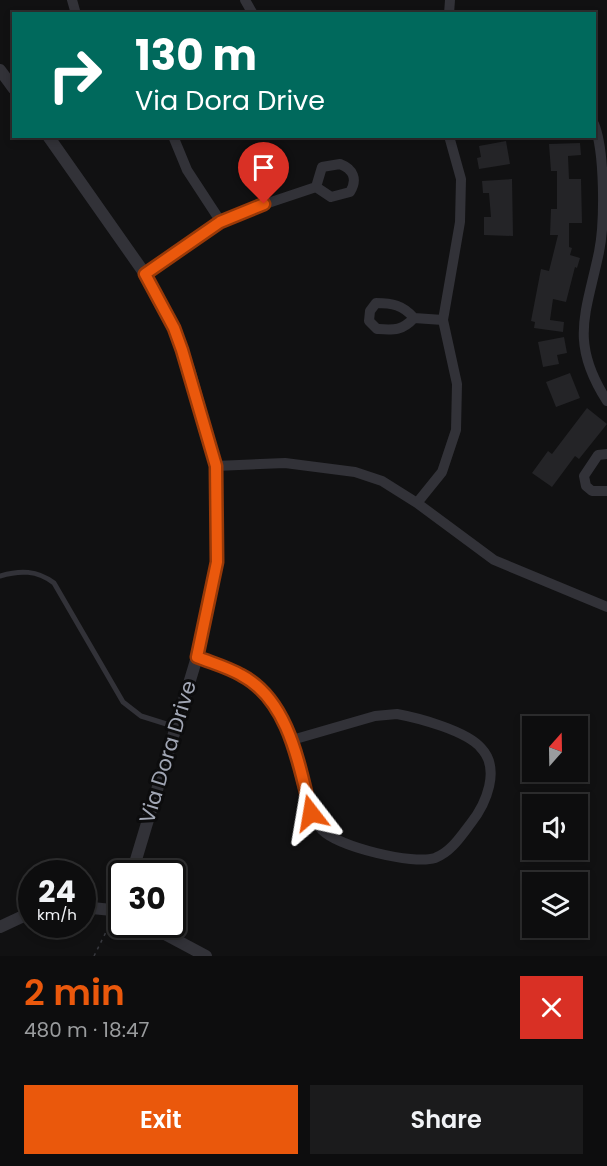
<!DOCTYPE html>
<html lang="en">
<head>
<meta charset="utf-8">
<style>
  body { margin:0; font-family:Poppins,sans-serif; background:#1b1b1c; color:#f1f3f6; height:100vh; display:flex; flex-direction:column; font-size:22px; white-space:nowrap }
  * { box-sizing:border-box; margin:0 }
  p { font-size:20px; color:#9a9c9e }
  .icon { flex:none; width:33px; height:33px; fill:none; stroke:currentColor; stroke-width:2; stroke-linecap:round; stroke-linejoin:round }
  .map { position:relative; height:956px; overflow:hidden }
  .sheet { display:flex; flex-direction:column; background:#0d0d0e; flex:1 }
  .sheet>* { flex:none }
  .hud { position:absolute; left:12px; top:12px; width:584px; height:126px; border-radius:0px; box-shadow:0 3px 9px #0003,0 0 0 2px #2d2d2e; background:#00695c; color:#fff; overflow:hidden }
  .needle { width:39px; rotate:20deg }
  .tools { position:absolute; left:522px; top:716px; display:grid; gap:12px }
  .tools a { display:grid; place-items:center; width:66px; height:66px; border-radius:0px; background:#0d0d0e; box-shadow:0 3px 9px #0003,0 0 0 2px #2d2d2e; font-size:30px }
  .speed { position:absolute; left:18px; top:860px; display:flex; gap:12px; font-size:30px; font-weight:700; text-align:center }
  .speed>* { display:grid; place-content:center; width:78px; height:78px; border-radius:50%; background:#0d0d0e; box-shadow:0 3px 9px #0003,0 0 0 2px #2d2d2e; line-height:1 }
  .speed small { font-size:15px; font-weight:400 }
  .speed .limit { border:3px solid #111; border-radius:9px; background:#fff; color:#111 }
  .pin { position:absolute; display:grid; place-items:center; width:51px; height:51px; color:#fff; margin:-62px -26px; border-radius:50% 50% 50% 0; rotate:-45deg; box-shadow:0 0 6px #0007 }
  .pin .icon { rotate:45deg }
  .me { position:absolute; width:66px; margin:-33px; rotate:346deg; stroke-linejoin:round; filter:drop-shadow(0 0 4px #0008) }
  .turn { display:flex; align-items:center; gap:21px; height:126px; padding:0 24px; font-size:27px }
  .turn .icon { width:78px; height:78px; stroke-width:2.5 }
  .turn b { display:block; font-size:42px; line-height:51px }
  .round { display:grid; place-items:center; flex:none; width:63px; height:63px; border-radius:0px; background:#1b1b1c }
  .head { display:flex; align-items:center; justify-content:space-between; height:102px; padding:0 24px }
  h1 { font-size:36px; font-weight:600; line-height:45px; color:#ea580c }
  .cta { display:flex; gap:12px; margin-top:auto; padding:12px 24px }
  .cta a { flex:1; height:69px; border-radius:0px; background:#ea580c; color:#fff; font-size:24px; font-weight:600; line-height:69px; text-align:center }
  .cta a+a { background:#1b1b1c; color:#f1f3f6 }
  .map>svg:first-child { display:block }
</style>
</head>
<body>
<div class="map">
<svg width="607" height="956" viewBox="0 0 607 956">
  <rect width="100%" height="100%" fill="#111112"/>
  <!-- building -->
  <path fill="#242427" d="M506,141L510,164L479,169L477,158L481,157L479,146Z
    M580,143L581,155L568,156L569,179H581L582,223H569V247L572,248L570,255L580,258L577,268L575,267L566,302L553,299L550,320L564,322L563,332L534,328L535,322L531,321L541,269L549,271L558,235H550L551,209H557V171H551L549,144Z
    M512,179L513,236L484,235V217H491L489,193H483L482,181Z
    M564,337L567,353L557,355L559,364L543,367L538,342Z
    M570,373L580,398L556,407L546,382Z
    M587,408L607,424L579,459L575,456L552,487L532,473L548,451L552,454Z"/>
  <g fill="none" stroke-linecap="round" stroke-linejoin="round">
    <!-- path -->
    <path stroke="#38393f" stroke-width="1.5" stroke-dasharray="3 4.5" stroke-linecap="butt" d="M94,956L111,922"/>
    <!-- service -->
    <path stroke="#323238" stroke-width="5" d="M0,576C20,570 37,570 54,583L123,702L141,716L176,727"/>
    <!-- minor -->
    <path stroke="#323238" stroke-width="10" d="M72,0L76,14
      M245,0L253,14
      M449,14L450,0
      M594,124C605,151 605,222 599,252C586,314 569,342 607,401
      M173,136L187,170L221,222
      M340,164C353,169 358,179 350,192L331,197L316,187L322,167Z
      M145,274L221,222L247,210L316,187
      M376,303C392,303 403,305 414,318C402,331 394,330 377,329L369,321L370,311Z
      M414,318L443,320
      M607,454L598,455L584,476L586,486L592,491H607
      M216,466L285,463L355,472L382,481L417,503L494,560L607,607
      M417,503L442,472L456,430L457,384L443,320L460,222L461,179L449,136
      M197,657L243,675L273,702L292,740
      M397,714C419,718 467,731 481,748C501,769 486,804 471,823C461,836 451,852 435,858C413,865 339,847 322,830C304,811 298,765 292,740L375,716Z"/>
    <!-- tertiary -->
    <path stroke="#323238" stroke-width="12" d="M0,70L14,89
      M48,136L145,274L174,328L190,372L216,466L217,562L197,657L132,873
      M82,907L122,911
      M146,924L206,956
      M0,927L32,912"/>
  </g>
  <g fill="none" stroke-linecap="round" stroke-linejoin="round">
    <!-- route casing -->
    <g stroke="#983908" stroke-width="15">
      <path id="route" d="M264,204L220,222L145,274L174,328L182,350L216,466L217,562L197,657C212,663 227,667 241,675C289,700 299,765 311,813"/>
    </g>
    <!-- route -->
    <use href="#route" stroke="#ea580c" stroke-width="10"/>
  </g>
  <g text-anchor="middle" stroke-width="6" stroke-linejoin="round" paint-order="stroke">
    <!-- street labels -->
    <g font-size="21" fill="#a1a6b4" stroke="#0c0c0d">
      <text transform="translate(168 752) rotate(-73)" y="7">Via Dora Drive</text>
    </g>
  </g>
</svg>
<div class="tools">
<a><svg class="needle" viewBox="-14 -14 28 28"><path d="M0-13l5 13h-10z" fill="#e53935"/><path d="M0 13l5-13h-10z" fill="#9a9c9e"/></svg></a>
<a><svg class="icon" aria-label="sound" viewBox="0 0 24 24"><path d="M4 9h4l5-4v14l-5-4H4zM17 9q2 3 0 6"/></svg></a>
<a><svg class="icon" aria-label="layers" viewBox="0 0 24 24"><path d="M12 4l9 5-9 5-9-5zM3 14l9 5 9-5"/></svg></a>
</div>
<div class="speed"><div>24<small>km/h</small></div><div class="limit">30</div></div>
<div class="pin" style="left:264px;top:204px;background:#d93025"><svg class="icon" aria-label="arrive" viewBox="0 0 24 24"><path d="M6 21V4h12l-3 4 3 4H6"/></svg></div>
<svg class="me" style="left:311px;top:813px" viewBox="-20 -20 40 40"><path d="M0-17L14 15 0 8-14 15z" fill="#ea580c" stroke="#fff" stroke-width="4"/></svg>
<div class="hud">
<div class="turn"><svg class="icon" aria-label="right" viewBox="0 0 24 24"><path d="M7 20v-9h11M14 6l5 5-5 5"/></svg><div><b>130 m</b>Via Dora Drive</div></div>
</div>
</div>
<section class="sheet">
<div class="head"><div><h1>2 min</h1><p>480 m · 18:47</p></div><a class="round" style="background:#d93025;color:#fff"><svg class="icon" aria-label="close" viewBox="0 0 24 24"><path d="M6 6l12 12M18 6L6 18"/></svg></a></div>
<div class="cta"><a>Exit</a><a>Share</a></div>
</section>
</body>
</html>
